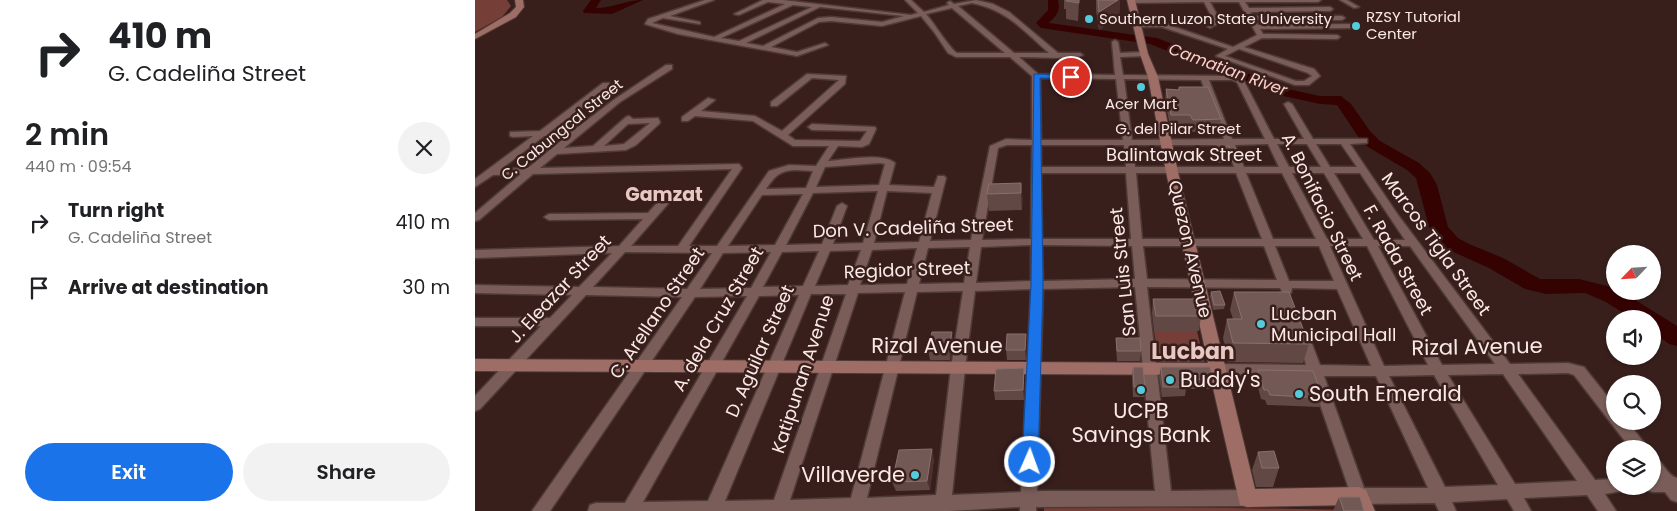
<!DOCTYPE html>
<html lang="en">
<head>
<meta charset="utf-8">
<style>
  body { margin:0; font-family:Poppins,sans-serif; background:#f2f2f2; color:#202124; height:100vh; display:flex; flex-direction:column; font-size:19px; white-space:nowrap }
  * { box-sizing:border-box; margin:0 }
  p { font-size:16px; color:#757577 }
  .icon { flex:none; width:28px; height:28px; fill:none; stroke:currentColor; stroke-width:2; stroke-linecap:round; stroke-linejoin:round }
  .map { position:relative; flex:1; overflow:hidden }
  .side { display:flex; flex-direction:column; background:#fff; width:475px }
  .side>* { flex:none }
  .banner { background:#fff; color:#202124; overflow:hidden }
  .needle { width:32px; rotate:245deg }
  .fabs { position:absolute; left:1131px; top:245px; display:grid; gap:10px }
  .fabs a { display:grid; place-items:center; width:55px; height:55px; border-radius:50%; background:#fff; box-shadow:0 1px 4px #0004; font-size:25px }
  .pin { position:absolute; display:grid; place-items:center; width:42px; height:42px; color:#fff; margin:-21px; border:2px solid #fff; border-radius:50%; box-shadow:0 1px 5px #0007 }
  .me { position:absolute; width:55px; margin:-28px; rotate:2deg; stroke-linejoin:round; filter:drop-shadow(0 0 4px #0008) }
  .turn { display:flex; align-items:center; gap:18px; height:105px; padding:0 25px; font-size:22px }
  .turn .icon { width:65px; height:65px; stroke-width:2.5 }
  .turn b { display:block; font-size:35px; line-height:42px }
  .round { display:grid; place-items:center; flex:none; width:52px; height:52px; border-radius:26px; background:#f2f2f2 }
  .overview { display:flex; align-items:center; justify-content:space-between; height:85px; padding:0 25px }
  h1 { font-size:30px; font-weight:600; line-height:38px }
  .button { display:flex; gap:10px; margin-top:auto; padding:10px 25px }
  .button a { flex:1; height:58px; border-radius:30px; background:#1a73e8; color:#fff; font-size:20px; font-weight:600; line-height:58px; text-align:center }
  .button a+a { background:#f2f2f2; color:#202124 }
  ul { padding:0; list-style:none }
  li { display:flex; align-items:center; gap:15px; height:65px; padding:0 25px }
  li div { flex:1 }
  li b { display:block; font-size:19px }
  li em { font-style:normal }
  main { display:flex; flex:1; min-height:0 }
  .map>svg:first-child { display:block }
</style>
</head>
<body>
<main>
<section class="side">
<div class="banner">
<div class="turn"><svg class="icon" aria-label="right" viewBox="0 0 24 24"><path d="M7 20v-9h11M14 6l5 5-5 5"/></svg><div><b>410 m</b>G. Cadeliña Street</div></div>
</div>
<div class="overview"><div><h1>2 min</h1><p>440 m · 09:54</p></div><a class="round"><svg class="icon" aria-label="close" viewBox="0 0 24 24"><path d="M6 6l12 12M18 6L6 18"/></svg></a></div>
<ul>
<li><svg class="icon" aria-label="right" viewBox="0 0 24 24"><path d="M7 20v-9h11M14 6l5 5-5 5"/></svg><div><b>Turn right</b><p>G. Cadeliña Street</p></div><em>410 m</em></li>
<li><svg class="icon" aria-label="arrive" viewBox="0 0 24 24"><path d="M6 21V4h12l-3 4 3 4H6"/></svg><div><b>Arrive at destination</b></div><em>30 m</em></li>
</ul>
<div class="button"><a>Exit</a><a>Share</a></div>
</section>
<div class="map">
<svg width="1202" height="511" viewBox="0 0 1202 511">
  <rect width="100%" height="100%" fill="#381f1c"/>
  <!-- green -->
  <path fill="#753e37" d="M0,0H32L36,6L27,17L0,32Z
    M679,331H722L730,365H684Z
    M569,505L882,510V511H569Z"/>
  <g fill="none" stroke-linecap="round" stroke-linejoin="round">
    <!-- river -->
    <path fill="#350202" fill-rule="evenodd" d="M116,0H126L121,8C138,8 151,0 168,0L137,14L109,13L108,11Z
      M573,0H583C586,11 581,16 574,23L682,38L813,89L845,96H866L876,104L895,131L905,141L944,163L955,173L962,185L973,227L983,238L994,244L1028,258L1065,279H1104L1132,286L1140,289V291H1145L1154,296L1202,326V346L1194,344L1178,332V319H1158L1131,302L1110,293L1071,294L1050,289L1014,268L974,250L962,239L954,227L941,178L932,170L893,147L884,138L862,105L845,104L804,95L675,44L566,28L561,23L573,10Z"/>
    <!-- minor casing -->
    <g stroke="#4e3a37" stroke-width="3">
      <path id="minor" d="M230,0H239L195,16L225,22V24L188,18L177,23L239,37L310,4L293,2L264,15L259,14L288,0H308L436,15L443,13L430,0H436L449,12L474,5L472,3L475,1L479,4L501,0L518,4L534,12L583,53H605L608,55C600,60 557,57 544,57L563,74L640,75L637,42L640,40L643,42L645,53L669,52L672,54L669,56L645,57L648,75L758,76L768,79L799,139H829L809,104L813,102L817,104L838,139H892V143L875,144L923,215L1035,364L1093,363L1109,367L1140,406V421H1152L1170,444L1173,449H1156L1099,375L1093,373L1043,374L1120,480L1140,479V486H1148L1146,491L1130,494L1141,511H1123L1112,495L1049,498L1056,511H1039L1032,499L977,502L981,511H964L960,503L884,504L878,501L835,375L743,374L738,373L736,369L738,365L743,364L831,365L822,336L823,333H833L834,336L845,365L896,366L862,289L817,288L816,293H808L805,288L672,287L696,491L772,490L778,493L780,498L778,503L772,506L561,507V511H545V507L475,511H113L115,505L121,503H150L272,296L220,297L75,511H57L207,297L111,295L5,409L0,411V396L66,326H0V318H75L97,295L0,293V285L104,287L137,253L0,258V250L144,246L168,219L74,220L69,217L74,214L173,213L191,193H199L200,195L199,197L156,246H203L257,169L58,174L4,220L0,221V213L46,174L18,175L0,187V179L58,136L38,137L35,136V132L65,131L128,83H134V87L76,131L99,130L140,99L191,65H197V69L145,102L89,148L118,146L151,117L154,116L158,119L183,118L185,122L184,124L161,145L151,150L82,154L65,168L264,164L267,168L214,246H242L294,171L314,165L341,166L354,146H318L278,121L220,116L213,121H207V117L233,98L240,100L226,111L280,116L307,131L364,80L337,78L302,106H296V102L332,74L371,76L370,84L313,135L320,140L385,141L392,131L337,130L333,127L337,124L400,127L401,129L394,144L387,147L363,146L353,161C370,160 407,152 420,163L414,185L459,187L463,176H469L471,178L455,241L496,240L515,146L531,139L557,140V76L535,57H481L473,53L459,32L446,16L407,26L356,21L344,22L296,47L322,52L350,43L353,45L322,56L203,34L170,24L173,19ZM497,3C532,10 548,30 574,53H539L483,6ZM318,5L337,7L264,41L246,38ZM345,7L429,16L407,22L356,17L343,18L288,46L271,43ZM477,8L530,53H482C475,49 459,23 451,14ZM565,78L641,79L648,140H566ZM649,79L726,80L749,139L657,140ZM734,80H757L762,82L790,139H757ZM175,123L149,144L129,146L153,124ZM69,136H92L53,168L26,169ZM793,144L804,167H769L760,145ZM802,144H832L846,167H814ZM841,144H866L882,167H855ZM532,145H557L556,239L507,240L523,148ZM566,145H649L651,167H566ZM658,145H751L759,167H660ZM405,163L410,164L404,185L341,187L350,167ZM320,170L338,171L331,188L291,189C300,176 304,171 320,170ZM566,173H651L656,239H567ZM661,173H761L787,239H667ZM771,173H807L841,239H798ZM817,173H849L888,239H852ZM859,173H885L930,240H899ZM403,191L388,243L358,244L372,206L367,203L362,206L347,244L311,245L338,193ZM412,191L457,193L444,242L399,243ZM328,194L300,245L253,246L287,195ZM556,245V281L501,283L506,247ZM567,245L657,246L660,279L568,281ZM668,246H789L802,280L672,279ZM800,246H844L859,281H814ZM855,246H892L953,365L909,366ZM903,246H935L1020,364L967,365ZM495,247L489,283L444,284L453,248ZM442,248L432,284L385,285L397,250ZM386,250L373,285L340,286L355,251ZM344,251L328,286L288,287L307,252ZM150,252L237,253L212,289L118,287ZM296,252L276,288L225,289L248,253ZM660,287L680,491H562L568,289ZM556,289L546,492L477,495L490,368L500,291ZM488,291L476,368L461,495L392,498L442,292ZM430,292L376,498L315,500L383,293ZM336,294H371L299,500L250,501ZM324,295L233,501L168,502L284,296ZM1028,374L1102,481L1040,484L973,375ZM959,375L1023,485L970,487L914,376ZM849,376H901L953,488H889Z
        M654,0H846L843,2H770L774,8L855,7L858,9L855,11L776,12L778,16H867L870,18L867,20H780L783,25L879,24L882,26L879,28L785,29L788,34L862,35L865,37L862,39L787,38L769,47L839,69L845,76L834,85H820L741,56L753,49L687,27H662L659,25L662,23H688L758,47L782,35L764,2H735L746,22L735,28L732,26L739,21L729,2L656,3ZM764,49L833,73L837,76L829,81H821L750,56Z
        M865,0H872L884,7L879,8Z
        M1178,457C1189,461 1191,475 1202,478V502L1196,500L1190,492H1178L1172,490L1171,486H1178V478H1179L1178,476Z"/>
    </g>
    <!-- secondary casing -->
    <g stroke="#4e3a37" stroke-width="2">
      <path id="secondary" d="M40,0H48L49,7L41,17L0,39V34L35,13L41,7Z
        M652,0H660L673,54L683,77L703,172L780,489L884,487L891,490L900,511H880L878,505L772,507L765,505L735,375L0,371V359L733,363L691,172L673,77L665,54Z"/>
    </g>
    <!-- minor -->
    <use href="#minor" fill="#7a5d58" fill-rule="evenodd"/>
    <!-- secondary -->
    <use href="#secondary" fill="#9e6d66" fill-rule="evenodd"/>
  </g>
  <!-- wall -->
  <path fill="#624844" d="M589,0H604L603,21L591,19V9H589Z
    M621,0H645L644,16L624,30L621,10Z
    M704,87L746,119L744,131L716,132L714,126H695L690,101L691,89L703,90Z
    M738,146L758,155L756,163H740L737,155Z
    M546,183L547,210L514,211L512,194Z
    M736,292L750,305L749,309L738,310L735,296Z
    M759,292L834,344L828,363L753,362L748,338L752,319H758L755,310Z
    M678,299L726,316L724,331H679L677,313Z
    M551,334V360H532L531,350Z
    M641,338L666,351L665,361H642L641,347Z
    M478,341L475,360H455L453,350Z
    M658,367L670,387L669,397H658L657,376Z
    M686,367L738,379L736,389H711L710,396L687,397L684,377Z
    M783,370L848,398L844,407L792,405L790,400L786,399L781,380Z
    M549,378V400H520L519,391Z
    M783,452L804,468L798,487H781L777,470Z
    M459,459L455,490L421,491L417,482Z
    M864,497L889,511H858Z"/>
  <!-- shaded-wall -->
  <path fill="#4b302d" d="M643,0H645L644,16L624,30V12Z
    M546,183L548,200L547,210L546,193Z
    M477,332L478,341L475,360L474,350Z
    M551,334V360L550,350Z
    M549,368V400L548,390Z
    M457,449L459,459L455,490L452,481Z"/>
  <!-- building -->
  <path fill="#735956" stroke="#88706c" d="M591,0H604V3L591,1Z
    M623,0H643L624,12Z
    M704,87H733L746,119L718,120L715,115H696L691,89L704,90Z
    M738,146H754L758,155H742Z
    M546,183V193L512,194L514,184Z
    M745,291L750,305H739L736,292Z
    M759,292H814L834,344L758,343L752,319H767Z
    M678,299H722L726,316H681Z
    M457,332H477L474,350H453Z
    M532,334H551L550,350H531Z
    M641,338H665L666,351H642Z
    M658,367H668L670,387H659Z
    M686,367H735L738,379L710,380L712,387H688Z
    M549,368L548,390L519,391L521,369Z
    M783,370L838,371L848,398L795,395L793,390H789Z
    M457,449L452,481L417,482L424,450Z
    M799,451L804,468H787L783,452Z
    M864,497H885L889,511H869Z"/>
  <!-- route -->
  <path fill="#1a73e8" stroke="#114b97" d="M559,74L596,75L600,77L596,79L565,78L568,285L563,462L560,467L555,469L549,467L547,462L556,285Z"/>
  <!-- markers -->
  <g fill="#53cbdb" stroke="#381f1c" stroke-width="2">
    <circle cx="614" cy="19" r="5"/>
    <circle cx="881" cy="26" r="5"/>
    <circle cx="666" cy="87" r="5"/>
    <circle cx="786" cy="324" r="5"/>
    <circle cx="695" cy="380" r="5"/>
    <circle cx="666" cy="390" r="5"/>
    <circle cx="824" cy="394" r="5"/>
    <circle cx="440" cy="475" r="5"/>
  </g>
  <g text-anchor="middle" stroke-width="5" stroke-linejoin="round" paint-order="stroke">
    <!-- far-poi labels -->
    <g font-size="15" fill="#fae9e6" stroke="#381f1c" text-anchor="start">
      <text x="891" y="22">RZSY Tutorial<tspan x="891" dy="17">Center</tspan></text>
      <text x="624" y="24">Southern Luzon State University</text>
      <text x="666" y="109" text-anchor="middle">Acer Mart</text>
    </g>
    <!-- far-street labels -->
    <g font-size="15" fill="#fae9e6" stroke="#381f1c">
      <text x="703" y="134">G. del Pilar Street</text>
      <text transform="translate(87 130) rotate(-39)" y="5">C. Cabungcal Street</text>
    </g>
    <!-- far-water labels -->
    <g font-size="16" font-style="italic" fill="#fed0c9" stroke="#381f1c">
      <text transform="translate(753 69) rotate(20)" y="6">Camatian River</text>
    </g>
    <!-- street labels -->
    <g font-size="18" fill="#fae9e6" stroke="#381f1c">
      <text x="709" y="161">Balintawak Street</text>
      <text transform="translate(847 207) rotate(64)" y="6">A. Bonifacio Street</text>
      <text transform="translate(438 228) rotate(-2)" y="6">Don V. Cadeliña Street</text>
      <text transform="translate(961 244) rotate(54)" y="6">Marcos Tigla Street</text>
      <text transform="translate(715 249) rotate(77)" y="6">Quezon Avenue</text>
      <text transform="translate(923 260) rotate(61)" y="6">F. Rada Street</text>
      <text transform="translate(432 270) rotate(-2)" y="6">Regidor Street</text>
      <text transform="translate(648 272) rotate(-96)" y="6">San Luis Street</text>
      <text transform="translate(85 289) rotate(-47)" y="6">J. Eleazar Street</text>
      <text transform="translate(182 313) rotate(-56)" y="6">C. Arellano Street</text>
      <text transform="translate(243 319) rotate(-60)" y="6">A. dela Cruz Street</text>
      <text transform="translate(285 351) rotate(-66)" y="6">D. Aguilar Street</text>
      <text transform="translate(328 374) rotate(-72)" y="6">Katipunan Avenue</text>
    </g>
    <!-- poi labels -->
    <g font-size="18" fill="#fae9e6" stroke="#381f1c" text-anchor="start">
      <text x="796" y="320">Lucban<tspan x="796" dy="21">Municipal Hall</tspan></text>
    </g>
    <!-- neighbourhood labels -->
    <g font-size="19" font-weight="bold" fill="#e9c7c2" stroke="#381f1c">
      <text x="189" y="201">Gamzat</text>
    </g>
    <!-- near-street labels -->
    <g font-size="21" fill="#fae9e6" stroke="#381f1c">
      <text x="462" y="353">Rizal Avenue</text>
      <text transform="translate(1002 347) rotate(-1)" y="7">Rizal Avenue</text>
    </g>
    <!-- near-poi labels -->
    <g font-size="21" fill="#fae9e6" stroke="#381f1c" text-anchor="start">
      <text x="705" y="387">Buddy's</text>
      <text x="834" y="401">South Emerald</text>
      <text x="666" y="418" text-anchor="middle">UCPB<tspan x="666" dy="24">Savings Bank</tspan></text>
      <text x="430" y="482" text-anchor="end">Villaverde</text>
    </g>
    <!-- district labels -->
    <g font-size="22" font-weight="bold" fill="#e9c7c2" stroke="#381f1c">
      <text x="718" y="359">Lucban</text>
    </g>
  </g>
</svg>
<div class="fabs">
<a><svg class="needle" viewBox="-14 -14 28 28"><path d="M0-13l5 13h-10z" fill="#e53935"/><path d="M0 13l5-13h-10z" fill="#757577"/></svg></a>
<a><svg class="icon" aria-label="sound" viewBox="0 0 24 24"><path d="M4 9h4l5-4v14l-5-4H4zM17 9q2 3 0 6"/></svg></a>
<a><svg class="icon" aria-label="search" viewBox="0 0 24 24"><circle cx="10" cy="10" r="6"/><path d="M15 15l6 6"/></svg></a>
<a><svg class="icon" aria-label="layers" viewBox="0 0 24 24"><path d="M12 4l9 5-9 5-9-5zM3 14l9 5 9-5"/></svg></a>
</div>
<div class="pin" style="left:596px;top:77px;background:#d93025"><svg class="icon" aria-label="arrive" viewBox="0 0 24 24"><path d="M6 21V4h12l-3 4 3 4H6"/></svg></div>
<svg class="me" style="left:555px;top:462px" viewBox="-20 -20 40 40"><circle r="17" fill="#1a73e8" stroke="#fff" stroke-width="3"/><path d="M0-11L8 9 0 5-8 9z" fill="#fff"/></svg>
</div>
</main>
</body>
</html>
